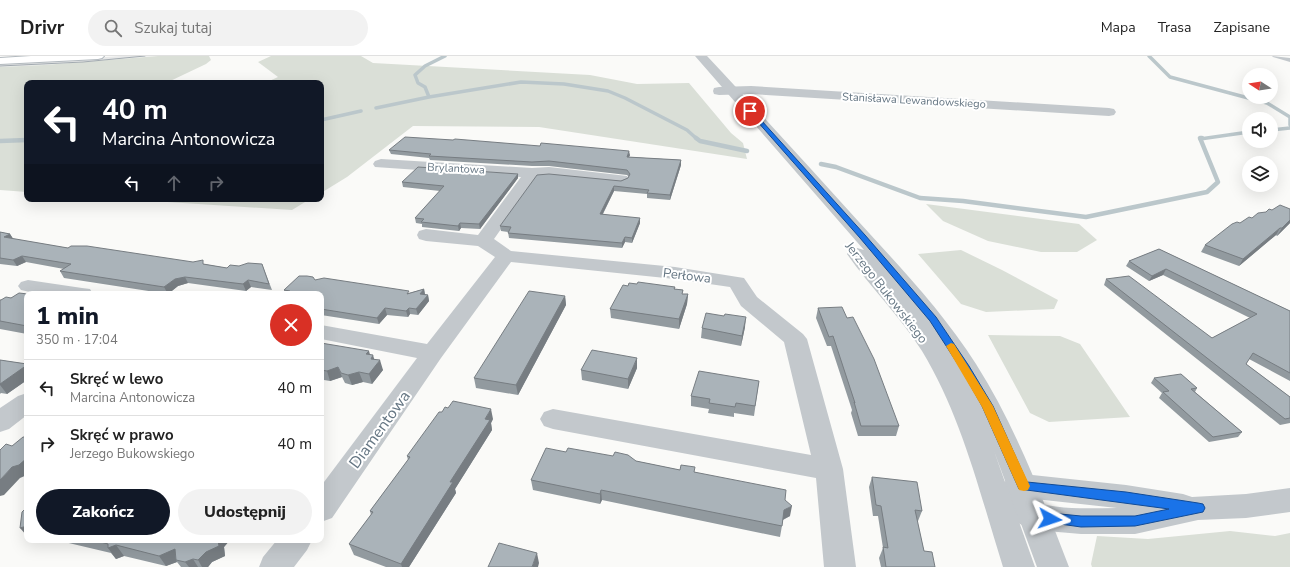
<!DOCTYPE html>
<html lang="pl">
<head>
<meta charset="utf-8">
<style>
  body { margin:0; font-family:"Nunito Sans",sans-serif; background:#f2f2f2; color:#222; height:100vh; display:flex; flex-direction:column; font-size:15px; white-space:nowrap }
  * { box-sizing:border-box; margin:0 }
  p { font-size:13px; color:#767676 }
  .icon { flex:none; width:22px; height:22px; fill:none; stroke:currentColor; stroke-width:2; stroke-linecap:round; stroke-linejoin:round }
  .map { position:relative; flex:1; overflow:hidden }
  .side { position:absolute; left:24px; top:235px; width:300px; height:252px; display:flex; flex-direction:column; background:#fff; border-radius:8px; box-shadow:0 4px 16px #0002 }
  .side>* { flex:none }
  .banner { position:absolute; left:24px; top:24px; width:300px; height:122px; border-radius:8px; box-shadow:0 4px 16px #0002; background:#111827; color:#fff; overflow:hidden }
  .needle { width:26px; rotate:282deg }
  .tools { position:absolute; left:1242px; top:12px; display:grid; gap:8px }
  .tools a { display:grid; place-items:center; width:36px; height:36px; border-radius:50%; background:#fff; box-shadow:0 4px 16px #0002; font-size:20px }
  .pin { position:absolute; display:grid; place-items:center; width:34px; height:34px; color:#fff; margin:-17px; border:2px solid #fff; border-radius:50%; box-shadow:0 1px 4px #0007 }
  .me { position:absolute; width:44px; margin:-22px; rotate:95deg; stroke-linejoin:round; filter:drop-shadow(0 0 3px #0008) }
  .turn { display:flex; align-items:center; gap:14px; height:84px; padding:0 12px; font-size:18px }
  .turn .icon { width:52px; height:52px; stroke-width:2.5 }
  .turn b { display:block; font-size:28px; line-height:34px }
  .lanes { display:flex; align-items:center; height:38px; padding:0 12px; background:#0003; justify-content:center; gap:20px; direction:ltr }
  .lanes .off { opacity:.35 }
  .round { display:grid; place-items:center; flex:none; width:42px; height:42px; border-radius:21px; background:#f2f2f2 }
  .headline { display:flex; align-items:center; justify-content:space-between; height:68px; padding:0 12px }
  h1 { font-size:24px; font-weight:800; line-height:30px; color:#111827 }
  .primary-button { display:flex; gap:8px; margin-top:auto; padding:8px 12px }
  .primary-button a { flex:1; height:46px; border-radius:24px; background:#111827; color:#fff; font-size:16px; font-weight:800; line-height:46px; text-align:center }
  .primary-button a+a { background:#f2f2f2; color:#222 }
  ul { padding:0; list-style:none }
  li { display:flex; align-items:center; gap:12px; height:56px; padding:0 12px; border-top:1px solid #e0e0e0 }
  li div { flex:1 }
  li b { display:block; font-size:15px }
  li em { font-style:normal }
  header { display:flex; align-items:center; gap:24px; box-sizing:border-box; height:56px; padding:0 20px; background:#fff; border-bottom:1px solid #e0e0e0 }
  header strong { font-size:19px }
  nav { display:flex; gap:22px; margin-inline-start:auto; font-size:14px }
  .search { width:280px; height:36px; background:#f2f2f2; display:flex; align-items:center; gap:10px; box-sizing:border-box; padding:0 14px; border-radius:22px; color:#767676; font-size:15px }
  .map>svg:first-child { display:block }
</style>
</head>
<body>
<header>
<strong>Drivr</strong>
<div class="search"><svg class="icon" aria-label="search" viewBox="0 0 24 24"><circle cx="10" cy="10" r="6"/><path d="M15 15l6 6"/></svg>Szukaj tutaj</div>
<nav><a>Mapa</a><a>Trasa</a><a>Zapisane</a></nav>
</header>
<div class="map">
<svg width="1290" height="511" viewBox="0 0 1290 511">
  <rect width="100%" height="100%" fill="#fafaf8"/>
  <!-- built -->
  <path fill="#e8e9e9" d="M121,0H152L44,9L0,11V8Z"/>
  <!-- green -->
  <path fill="#dadfd7" d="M158,0H209L211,4L206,8L166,27H27V136L0,134V11L44,9Z
    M271,0H361L373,7L590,19L637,28L689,27L731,77L743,87L747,103L539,71L413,70L347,121L321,137V27H265L278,21L258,6Z
    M121,143H310L292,154Z
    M926,148L1079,168L1097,184L1077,196H1041L988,185L943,165Z
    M961,194L1002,214L1058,244L1054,253L986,256L961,248L918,198Z
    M988,279L1060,280L1080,288L1130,361L1049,366L1030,357Z
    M1230,475L1275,480L1290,477V511H1092L1091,508L1097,480L1148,483Z"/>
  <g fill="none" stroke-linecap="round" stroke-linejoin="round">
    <!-- stream-far1 -->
    <path stroke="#bbc7cb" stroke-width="3.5" d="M1149,0L1170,21L1267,47L1290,61V69
      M429,41L425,31L418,27L415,19L425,10L445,0
      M376,52L429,41L521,26L564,28L608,35L625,42L687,74L697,83
      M321,64L361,55
      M1271,74L1290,72
      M1200,83L1249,76"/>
    <!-- stream -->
    <path stroke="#bbc7cb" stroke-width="4.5" d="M696,82L700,85L747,95
      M0,85L27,84
      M821,108L836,111L920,142L963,145L1086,161L1207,136L1218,126L1200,82H1202"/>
    <!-- secondary casing -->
    <g stroke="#b3babf" stroke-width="2">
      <path id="secondary" d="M31,0H104L102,2L98,3L0,8V2Z"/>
    </g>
    <!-- service -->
    <path fill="#c3c8cc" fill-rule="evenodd" d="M1272,0L1290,2V6L1273,1Z"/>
    <!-- minor -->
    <path fill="#c3c8cc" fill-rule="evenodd" d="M751,30L1109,52L1114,53L1116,56L1114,59L1109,60L751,38L719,39L714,38L713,35L714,32L719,31Z
      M381,103L532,112L549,111L627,120L629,123L627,126L621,128L549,121L537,122L494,183L511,195L675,211L744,222L757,241L803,278L807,283L843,413L856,511H824L816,422L553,373L544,370L540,363L544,356L553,353L811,399L784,286L741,250L730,231L675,223L511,206L441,302L332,462L321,466V430L417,302L321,283V269L427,288L495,201L478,190L426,185L419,183L417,179L419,175L426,173L478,179L521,121L375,111L373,108L375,105Z
      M28,224L82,232L90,233L93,238H39L21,234L18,230L21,226Z
      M27,337V359L9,373L0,376V352L18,340Z
      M1023,418L1126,429L1183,438L1192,441L1246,438L1290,432V456L1246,462L1198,464L1135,478H1081L1035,474L1024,470L987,451L983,442L987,433ZM1026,442L1117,452C1087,452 1053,455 1026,442Z
      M277,484H312L307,494L294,511H259L263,501Z"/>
    <!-- tertiary -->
    <path fill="#c3c8cc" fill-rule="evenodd" d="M695,0H707L722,16C768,66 814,116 859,166C900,211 943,256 976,308C1016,371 1042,441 1069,511H1037L994,395L1035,511H1003C980,438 962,361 922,295C900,260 870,231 847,198L850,194L857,192L864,194Z"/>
    <!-- secondary -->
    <use href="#secondary" fill="#fff" fill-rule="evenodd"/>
    <!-- tram -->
    <path stroke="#a2aab0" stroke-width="1" d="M0,10L83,6L145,0"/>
  </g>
  <!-- wall -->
  <path fill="#929a9f" d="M389,94L630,99L629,101L681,104V109L670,144L647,142V138L614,135L603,158L640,167L632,187L625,186L622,192L509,182L508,176L501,175L500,170L628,122L629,121L627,119L549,110H532L430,104L429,102L391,98Z
    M518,118V122L480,173L461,172L459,175L422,171V168L416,167L415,162L440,135L403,131L402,126Z
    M1272,154L1290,167L1277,180L1276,179L1239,210L1201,196L1205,189L1240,167L1266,156Z
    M0,176L10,178L13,183L68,192L204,208L227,212L262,208L272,234L251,231L246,235L188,227L178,230L168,238L64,222L60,215L64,213L26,206L17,210L0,208Z
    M1159,193L1290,255V325L1249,303L1246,308L1290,341V367L1280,369L1104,229L1106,223L1212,282L1250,262L1163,219L1149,225L1126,210L1129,205Z
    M315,224L409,237L424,233L425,238L428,239L429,245L418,259L410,258L408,261L387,259L379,268L321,259V238H285L284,234Z
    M628,230L675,231V233L683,234L682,238H688L687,248L679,273L611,262L610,253Z
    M27,238V278L0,273V244Z
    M565,240L566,249L518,339L476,332L474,322Z
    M818,252L847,262L899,370L896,380H858L851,357L852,354L831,290H827L816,262Z
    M724,260L745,271L741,290L701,282L702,272Z
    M321,287L370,298L383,314L372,328L363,326L352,329L345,327L342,321L330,325L324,324L322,321H321Z
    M0,304L27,308V324L7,338L1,337L0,338Z
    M637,312L628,333L582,324L581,314Z
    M1154,322L1197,332L1195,336L1242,376L1238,381L1209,386L1159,342L1162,337L1151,327Z
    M759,325L754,360L734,357V361L708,357L709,353L691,350V340Z
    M493,363L491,367L492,374L455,433L456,437L409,511H386L354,499L349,488L371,459L370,455L408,404L407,400Z
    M566,396L636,405L680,414L695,416L785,444L790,460L783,464L780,481L602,444L600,448L533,434L531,424Z
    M872,421L922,455L918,465H917L924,495L935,511H881L879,502L883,492L878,460H873L869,431Z
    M56,484H230L224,491L225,500L212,506L208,511H181L177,506L166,510L124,500L116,503L111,497Z"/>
  <!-- shaded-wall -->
  <path fill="#777d82" d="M629,95L630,99L627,105V101Z
    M681,104V109L670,144V139Z
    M518,118V122L480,173L479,168Z
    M614,130V135L600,163V158Z
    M640,162V167L632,187V182Z
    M1290,164V167L1277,180L1282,172Z
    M460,167L461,172L459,175L458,170Z
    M1280,172L1276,179L1239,210L1243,203Z
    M10,178L14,184L4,181Z
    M625,181V186L622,192V187Z
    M22,200L26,206L17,210L13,204Z
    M1166,213L1163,219L1149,225L1152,220Z
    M185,221L188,227L178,230L168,238L164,231L175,223Z
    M248,224L251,231L246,235L243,228Z
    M424,233L425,239L420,238Z
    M688,238L687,248L679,273V263Z
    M428,239L429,245L418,259L416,253Z
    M565,240L566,249L518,339L516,329Z
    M385,252L387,259L379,268L377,262Z
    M409,252L410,258L408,261L406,255Z
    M746,261L745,271L741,290L742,280Z
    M369,295L371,302L373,299L376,309L380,304L383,314L372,328L369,318L366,298Z
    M637,302V312L628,333V323Z
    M27,309V324L7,338L0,329V328Z
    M338,311L342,321L330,325L327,315Z
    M359,316L363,326L352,329L348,319Z
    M491,353L493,363L491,367L492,374L455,433L456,437L409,511H402L401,508L450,426L485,363Z
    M27,402V419L20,422L4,439L0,440V424L12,411Z
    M601,434L602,444L600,448V438Z
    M792,450L790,460L782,464L784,454Z
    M27,470V480L20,472Z
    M218,484H230L224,491L225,500L212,506L208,511H202L198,504Z
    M116,489L124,500L116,503L108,492Z
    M175,493L176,504L177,506L166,510L159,500Z
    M537,497L539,507L538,511H532Z
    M193,503L198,511H189L185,506Z"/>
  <!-- building -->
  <path fill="#aab3b9" stroke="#777d82" d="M405,81L453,84L455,83L540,90L541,87L629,95L627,101L681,104L670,139L647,137L649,134L614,130L600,158L640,162L632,182L625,181L622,187L508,177L511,171L500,170L537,119L549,118L621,125L628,122L630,118L627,114L549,105L532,106L429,100L431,98L389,94Z
    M418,111L518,118L479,168L460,167L458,170L421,166L424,163L415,162L444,130L402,126Z
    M1280,149L1290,153V164L1282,172H1280L1243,203L1205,189L1232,168L1237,166L1240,167L1249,161L1252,162L1258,157L1266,156L1269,153L1272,154Z
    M0,176L10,178L4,181L68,192L71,190H87L193,206L203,204V208L227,212L230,209L239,210L248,207L262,208L269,228L248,224L243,228L185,221L175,223L164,231L60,215L71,208L22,200L13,204L0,202Z
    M1159,193L1290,255V317L1253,297L1246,308L1290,341V362L1285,363L1106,223L1129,220L1212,282L1257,258L1166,213L1152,220L1129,205Z
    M299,220H307L313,221L315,224L324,222L409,235L407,238L424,233L420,238L428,239L416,253L409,252L406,255L385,252L377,262L321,253V238H287L290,235L284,234Z
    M638,226L675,231L674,233L683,234L682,238H688L679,263L610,253L623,229L628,230L629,227L637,228Z
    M529,235L565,240L516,329L474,322Z
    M19,237L28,238H27V270L0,265V244H1L6,241L11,242Z
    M842,251L847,262L853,261L874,303L899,370H861L854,346L855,347L833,280L829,281L818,252Z
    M706,257L724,260L725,258L746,261L742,280L702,272Z
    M321,287L369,295L366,298L373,299L371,303L380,304L369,318L359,316L348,319L341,317L338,311L327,315L321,314Z
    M592,294L637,302L628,323L581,314Z
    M0,304L27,308V309L0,328Z
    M699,315L759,325L755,350L736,347L735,351L709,347L710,343L691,340Z
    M1181,318L1197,332L1191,333L1242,376L1213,381L1163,336L1169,335L1154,322Z
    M453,345L491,353L485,363L490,364L450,426H453L401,508L349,488L373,456L370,455L410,401L407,400L439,356H442L445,351L448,352Z
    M23,381H27V402L19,409L12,411L0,424V394L6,388L12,390Z
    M546,392L566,396L568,392L613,400L615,396L628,399L636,405L680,414L681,409L695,411L694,416L786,434L785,444L792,450L784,454L782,470L601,434L600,438L531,424Z
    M872,421L917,426L922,455L915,454L924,495L932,496L935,511H886L883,491L888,492L881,450L876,449Z
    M27,451V470L20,472L22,456Z
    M93,484H218L219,490L206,496L198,504L193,503L185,506L176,504L175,493L159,500L116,489L108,492V488Z
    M499,487L537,497L532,511H488Z"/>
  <!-- route -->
  <path fill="#1a73e8" stroke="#114b97" d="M749,54H752L865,179L936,261L969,310L993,350L1027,426L1126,436L1198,447L1203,448L1205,452L1203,456L1135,470L1081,471L1046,466L1044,463L1046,459L1050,457L1081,460H1135L1169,453L1019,433L982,350L961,313L930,265L860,182L749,56Z"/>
  <!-- slow -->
  <path fill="#f59e0b" d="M951,287L954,288L993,350L1030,430L1028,434L1024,435L1019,434L982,351L946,290Z"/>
  <g text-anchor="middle" stroke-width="4" stroke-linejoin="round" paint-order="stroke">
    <!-- far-street labels -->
    <g font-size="11" fill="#657683" stroke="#fff">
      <text transform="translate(914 44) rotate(3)" y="4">Stanisława Lewandowskiego</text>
      <text transform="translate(456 112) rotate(3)" y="4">Brylantowa</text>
    </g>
    <!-- street labels -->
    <g font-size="13" fill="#657683" stroke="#fff">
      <text transform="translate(687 219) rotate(7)" y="5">Perłowa</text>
      <text transform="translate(887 236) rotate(52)" y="5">Jerzego Bukowskiego</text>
    </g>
    <!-- near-street labels -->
    <g font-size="16" fill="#657683" stroke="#fff">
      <text transform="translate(379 373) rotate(-54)" y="6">Diamentowa</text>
    </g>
  </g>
</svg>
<div class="tools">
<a><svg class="needle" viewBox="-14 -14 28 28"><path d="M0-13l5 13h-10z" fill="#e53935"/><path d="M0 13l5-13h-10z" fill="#767676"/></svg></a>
<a><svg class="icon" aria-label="sound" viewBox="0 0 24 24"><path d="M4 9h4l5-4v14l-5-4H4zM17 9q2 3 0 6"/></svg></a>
<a><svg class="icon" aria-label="layers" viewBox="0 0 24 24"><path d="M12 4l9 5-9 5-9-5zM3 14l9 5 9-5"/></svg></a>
</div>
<div class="pin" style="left:750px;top:55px;background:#d93025"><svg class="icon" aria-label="arrive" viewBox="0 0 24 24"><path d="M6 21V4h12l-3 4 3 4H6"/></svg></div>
<svg class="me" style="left:1050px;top:463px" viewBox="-20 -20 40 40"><path d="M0-17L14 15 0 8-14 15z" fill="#1a73e8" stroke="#fff" stroke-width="4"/></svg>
<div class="banner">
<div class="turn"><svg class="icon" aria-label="left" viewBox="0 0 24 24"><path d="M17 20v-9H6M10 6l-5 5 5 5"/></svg><div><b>40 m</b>Marcina Antonowicza</div></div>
<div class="lanes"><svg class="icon" aria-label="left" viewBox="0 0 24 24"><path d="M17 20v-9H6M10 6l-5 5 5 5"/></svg><svg class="icon off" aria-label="ahead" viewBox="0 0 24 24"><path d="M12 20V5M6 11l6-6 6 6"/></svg><svg class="icon off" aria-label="right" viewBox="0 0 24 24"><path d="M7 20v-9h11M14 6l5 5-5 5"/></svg></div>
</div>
<section class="side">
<div class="headline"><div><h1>1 min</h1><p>350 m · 17:04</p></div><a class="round" style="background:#d93025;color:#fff"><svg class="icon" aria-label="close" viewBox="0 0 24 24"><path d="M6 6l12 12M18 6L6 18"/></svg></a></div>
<ul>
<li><svg class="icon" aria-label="left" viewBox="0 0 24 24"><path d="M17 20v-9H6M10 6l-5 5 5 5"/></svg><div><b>Skręć w lewo</b><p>Marcina Antonowicza</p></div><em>40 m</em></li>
<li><svg class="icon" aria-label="right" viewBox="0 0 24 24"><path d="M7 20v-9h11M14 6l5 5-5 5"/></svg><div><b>Skręć w prawo</b><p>Jerzego Bukowskiego</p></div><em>40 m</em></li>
</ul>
<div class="primary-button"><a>Zakończ</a><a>Udostępnij</a></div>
</section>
</div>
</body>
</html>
